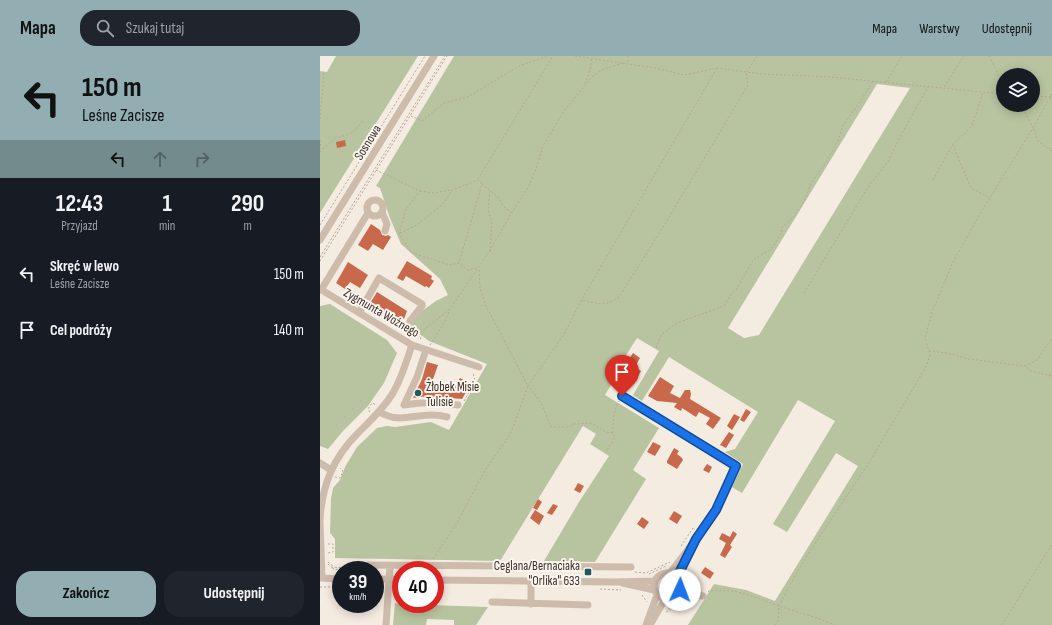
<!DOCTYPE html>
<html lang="pl">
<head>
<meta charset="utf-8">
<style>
  body { margin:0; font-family:"Sofia Sans Condensed",sans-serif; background:#20242c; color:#f1f3f6; height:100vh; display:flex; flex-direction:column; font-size:15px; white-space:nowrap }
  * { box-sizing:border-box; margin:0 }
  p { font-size:13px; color:#9ea1a6 }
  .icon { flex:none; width:22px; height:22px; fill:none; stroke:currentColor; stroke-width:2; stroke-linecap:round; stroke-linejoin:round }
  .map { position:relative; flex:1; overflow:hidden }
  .drawer { display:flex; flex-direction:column; background:#171b24; width:320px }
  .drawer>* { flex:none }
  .banner { background:#92aeb2; color:#111; overflow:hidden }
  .controls { position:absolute; left:676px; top:12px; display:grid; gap:8px }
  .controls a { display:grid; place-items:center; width:44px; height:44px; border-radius:50%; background:#171b24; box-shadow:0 2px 10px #0003; font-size:20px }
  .speed { position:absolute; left:12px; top:505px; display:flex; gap:8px; font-size:20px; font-weight:700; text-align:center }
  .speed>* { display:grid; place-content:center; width:52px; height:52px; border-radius:50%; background:#171b24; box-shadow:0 2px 10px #0003; line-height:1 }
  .speed small { font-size:10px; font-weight:400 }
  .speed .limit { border:6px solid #d22; background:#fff; color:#111 }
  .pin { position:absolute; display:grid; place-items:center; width:34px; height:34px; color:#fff; margin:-41px -17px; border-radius:50% 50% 50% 0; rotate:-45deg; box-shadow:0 0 4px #0007 }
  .pin .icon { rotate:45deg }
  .me { position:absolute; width:44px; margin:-22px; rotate:2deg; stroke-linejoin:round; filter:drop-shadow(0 0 3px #0008) }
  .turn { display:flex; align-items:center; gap:14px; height:84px; padding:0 16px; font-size:18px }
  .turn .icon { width:52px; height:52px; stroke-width:2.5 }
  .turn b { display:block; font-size:28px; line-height:34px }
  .lanes { display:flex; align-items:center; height:38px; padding:0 16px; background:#0003; justify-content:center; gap:20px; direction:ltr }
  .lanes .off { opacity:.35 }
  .eta { display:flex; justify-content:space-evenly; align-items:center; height:68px; text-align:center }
  .eta b { font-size:24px; font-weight:700; line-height:28px }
  .action { display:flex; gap:8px; margin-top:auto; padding:8px 16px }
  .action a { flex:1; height:46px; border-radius:16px; background:#92aeb2; color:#111; font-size:16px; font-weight:700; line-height:46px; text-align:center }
  .action a+a { background:#20242c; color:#f1f3f6 }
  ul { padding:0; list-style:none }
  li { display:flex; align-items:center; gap:12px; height:56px; padding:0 16px }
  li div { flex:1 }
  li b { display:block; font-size:15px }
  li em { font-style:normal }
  header { display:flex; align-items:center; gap:24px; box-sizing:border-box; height:56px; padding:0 20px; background:#92aeb2; color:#111 }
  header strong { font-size:19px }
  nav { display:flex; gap:22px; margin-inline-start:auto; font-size:14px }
  .search { width:280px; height:36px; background:#20242c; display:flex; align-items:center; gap:10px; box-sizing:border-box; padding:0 14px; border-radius:16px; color:#9ea1a6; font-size:15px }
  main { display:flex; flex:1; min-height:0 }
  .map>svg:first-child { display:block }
</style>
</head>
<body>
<header>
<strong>Mapa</strong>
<div class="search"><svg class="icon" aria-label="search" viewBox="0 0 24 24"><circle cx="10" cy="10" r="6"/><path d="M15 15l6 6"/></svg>Szukaj tutaj</div>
<nav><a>Mapa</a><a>Warstwy</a><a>Udostępnij</a></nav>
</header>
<main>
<section class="drawer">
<div class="banner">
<div class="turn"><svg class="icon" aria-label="left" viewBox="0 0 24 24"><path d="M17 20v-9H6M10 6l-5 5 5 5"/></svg><div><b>150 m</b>Leśne Zacisze</div></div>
<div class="lanes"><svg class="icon" aria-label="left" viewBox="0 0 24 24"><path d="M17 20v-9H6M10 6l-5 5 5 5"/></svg><svg class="icon off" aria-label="ahead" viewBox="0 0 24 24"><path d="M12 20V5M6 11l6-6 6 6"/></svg><svg class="icon off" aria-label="right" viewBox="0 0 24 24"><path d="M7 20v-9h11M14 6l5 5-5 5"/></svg></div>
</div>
<div class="eta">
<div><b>12:43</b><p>Przyjazd</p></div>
<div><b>1</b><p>min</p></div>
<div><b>290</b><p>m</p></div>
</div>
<ul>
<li><svg class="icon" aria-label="left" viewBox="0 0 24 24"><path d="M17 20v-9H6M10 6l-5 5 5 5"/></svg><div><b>Skręć w lewo</b><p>Leśne Zacisze</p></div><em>150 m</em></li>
<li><svg class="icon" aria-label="arrive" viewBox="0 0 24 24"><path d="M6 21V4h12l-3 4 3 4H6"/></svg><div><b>Cel podróży</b></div><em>140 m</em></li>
</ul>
<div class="action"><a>Zakończ</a><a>Udostępnij</a></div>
</section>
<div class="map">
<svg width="732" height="569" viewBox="0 0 732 569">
  <rect width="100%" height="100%" fill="#f4ebe1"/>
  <!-- green -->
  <path fill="#b8c4a0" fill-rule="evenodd" d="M16,0H98L0,157V15L7,16Z
    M134,0H732V569H368L394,528L426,534L455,545L538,410L516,397L467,476L453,468L515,365L478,344L422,437L412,431L423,408L405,396L415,393L438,356L349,301L322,345L313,339L339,295L317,282L291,323L292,327L285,339L339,372L313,414L326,423L275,506L224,505L259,446L289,400L270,388L276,378L263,370L180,505L15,502V483L10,477L11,443L13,432L20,424L25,411L37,391L57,372L67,370L75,371L111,366L129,374L167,308L109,285L89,270L102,255L116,245L128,239L120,223L81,188L70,162L60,132L56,130ZM683,19H713V49H683ZM557,28L590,32L439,279L424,282L408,272Z
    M10,248L67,284L77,297L64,327L48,350L23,375L8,393L0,390V250Z
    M75,547L81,548L168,551L156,569H134V564L107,563L106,569H73Z"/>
  <!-- building -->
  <path fill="#c8694b" d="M25,84L26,90L17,92L16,86Z
    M51,168L60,174L62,179L66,180L68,179L71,181L63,194L53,188L48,195L38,189Z
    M87,205L112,220L111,223L114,225L109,232L106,230L105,231L86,220L83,225L77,222Z
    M28,206L48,219L40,232L30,226L25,233L16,227Z
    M57,236L87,255L84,263L81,261L78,266L49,249Z
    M313,297L320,302L315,311L321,315L317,322L310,317L307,321L300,317Z
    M107,306L118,309L112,326L136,329L140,322L151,328L142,343L108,340L93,342L102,323Z
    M340,321L354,330L350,337L360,342L365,334H370L371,338L370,343L401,362L393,373L386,368L390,362L379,356L376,361L362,352L361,355L354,351L357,347L337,345L328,340Z
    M426,353L431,356L424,366L420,364Z
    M414,358L420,361L412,374L407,370Z
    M409,376L414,379L406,392L400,389Z
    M333,386L341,390L335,400L327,396Z
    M354,392L359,395L357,398L362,402L363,404L357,413L347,407V405Z
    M387,408L392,411L389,417L383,414Z
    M258,427L264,430L260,437L254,434Z
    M218,443L222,446L217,454L213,452Z
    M233,448L238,450L232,459L227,457Z
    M215,454L224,460L219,469L210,462Z
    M354,455L362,460L357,468L349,463Z
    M322,461L329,466L324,473L317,468Z
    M413,475L417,478L410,489L412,491L405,502L400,499L406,487L399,483L402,477L410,481Z
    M385,511L394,517L390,523L381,517Z"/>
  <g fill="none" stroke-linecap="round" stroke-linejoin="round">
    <!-- path -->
    <path stroke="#b9a596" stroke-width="1" stroke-dasharray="2 2" stroke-linecap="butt" d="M255,0L335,12L364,19L397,12L442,18L511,21L683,38
      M669,0L683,27
      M308,6V0
      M566,26L582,0
      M265,28L271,11V2
      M624,31L644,0
      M732,38L713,72L718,85L732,95
      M713,40L732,41
      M91,60L102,65L124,47L148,41L199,10L228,0
      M0,63L4,16
      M0,84L1,93
      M633,89L651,132L670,142
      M0,96L15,82L27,79L33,76L43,65
      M56,114L100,135L86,153L79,178L92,197L130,209L139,207L147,214L158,212
      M158,123L233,0
      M613,124L633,88L652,70L663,36
      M162,128L178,141L184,151L191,156
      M100,135L113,137L131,134
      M0,169L105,0
      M80,177L97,169L124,147L132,134L158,124L162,128L139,207
      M170,196L172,168L168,154L170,134
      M0,201L125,0
      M0,205L127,0
      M484,237L548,131L567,107L581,79L608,31
      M263,244C278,248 285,251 299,241L348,163L428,29L426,17L437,0
      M97,279L130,253L169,196L192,156L209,130L216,113L223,90L244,55L272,21L281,14L303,7
      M92,280L94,277L101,281L100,284
      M110,289L125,265L130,253
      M336,292L340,282L343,277L357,267L404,250L411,238L416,234L433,204L451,193L461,178L462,171L474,161L483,147L492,126L505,108L518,85L523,69L540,46L552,26
      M609,295L627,297L649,303L705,310L711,315L732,320
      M705,310L717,304L732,282
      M144,345L155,326L153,316
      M50,356L48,353L52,347L57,349
      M293,377C293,365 293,356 299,345
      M287,394L295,382L293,377L286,376L272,367L254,368L249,371H232L230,369L222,348L208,330L244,278L262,243L397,12
      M15,421L20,422L23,415L20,412
      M8,488H13V496L8,497
      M361,490L373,472L375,474
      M113,503L137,467L165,414L191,377L208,330L165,248L160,232L159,213
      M8,506L13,510V513L21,514
      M8,508L11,511L42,513
      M368,515L372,527
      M315,516L326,517L350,506
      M329,518L346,510
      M367,518L369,525
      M0,531H21
      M55,531L62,532
      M75,532L81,531
      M280,533L301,534
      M388,536L390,534L413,535L426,538L465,552L494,561L515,569
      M322,539L327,546
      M348,553L363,546
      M346,556L366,546
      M455,569L458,565L459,550L471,527L488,498L550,405L606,311L610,299L605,282L612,256L633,206L660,158L713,72L705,56L698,49
      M682,569L732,488"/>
    <!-- minor -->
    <path stroke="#cdbbac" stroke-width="7" d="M47 152a8 8 0 1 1 16 0a8 8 0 1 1-16 0Z
      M62,156L67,168L65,175
      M0,184L114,0
      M0,233L92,289L159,311
      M1,234L48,157
      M39,257L59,222L102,248V250L90,265
      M106,294L97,321L84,349C103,346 119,346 138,349
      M302,340L416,410L396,455L388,467L350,517
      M59,356C81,368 92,358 114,359C119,359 123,360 127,361
      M0,407L11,414
      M0,464C2,429 13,402 38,377C50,365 62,354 71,340C81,325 86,306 92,289
      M0,466L2,522
      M47,509L311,511
      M334 530a13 13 0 1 1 26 0a13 13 0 1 1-26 0Z
      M357,521L373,491
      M0,522L21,523
      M55,523H81
      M115,524L295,526L335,525
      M303,527L334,534
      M360,529L379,538
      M358,538L383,540
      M172,546L268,549
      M211,548V524
      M66,569L70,510
      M326,569L337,539
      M330,569L345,543"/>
  </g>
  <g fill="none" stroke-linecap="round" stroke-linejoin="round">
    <!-- route casing -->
    <g stroke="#114b97" stroke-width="10">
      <path id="route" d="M302,340L416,410L396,454L376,483L357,521L360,529V534"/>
    </g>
    <!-- route -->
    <use href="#route" stroke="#1a73e8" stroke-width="7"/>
  </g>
  <!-- markers -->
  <g fill="#1f5a5e" stroke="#fbf5ee" stroke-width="1.5">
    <circle cx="98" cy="337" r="4"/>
    <rect x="264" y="512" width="8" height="8" rx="2"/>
  </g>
  <g text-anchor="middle" stroke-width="4" stroke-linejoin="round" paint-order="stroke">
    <!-- street labels -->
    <g font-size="13" fill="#3b302b" stroke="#fbf5ee">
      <text transform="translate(47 86) rotate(-58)" y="5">Sosnowa</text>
      <text transform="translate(62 256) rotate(30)" y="5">Zygmunta Woźnego</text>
    </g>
    <!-- poi labels -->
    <g font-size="13" fill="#3b302b" stroke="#fbf5ee" text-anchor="start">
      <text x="106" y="335">Żłobek Misie<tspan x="106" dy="15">Tulisie</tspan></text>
      <text x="260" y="514" text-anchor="end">Ceglana/Bernaciaka<tspan x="260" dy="15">"Orlika" 633</tspan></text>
    </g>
  </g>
</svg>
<div class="controls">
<a><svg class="icon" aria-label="layers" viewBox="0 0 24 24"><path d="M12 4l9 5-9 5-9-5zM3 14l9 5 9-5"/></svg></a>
</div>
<div class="speed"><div>39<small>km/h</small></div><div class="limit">40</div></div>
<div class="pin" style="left:302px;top:340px;background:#d93025"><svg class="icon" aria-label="arrive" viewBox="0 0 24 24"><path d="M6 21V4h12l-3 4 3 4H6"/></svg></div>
<svg class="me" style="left:360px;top:534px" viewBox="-20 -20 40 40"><circle r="19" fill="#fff"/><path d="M0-13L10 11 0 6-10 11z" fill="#1a73e8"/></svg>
</div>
</main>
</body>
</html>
